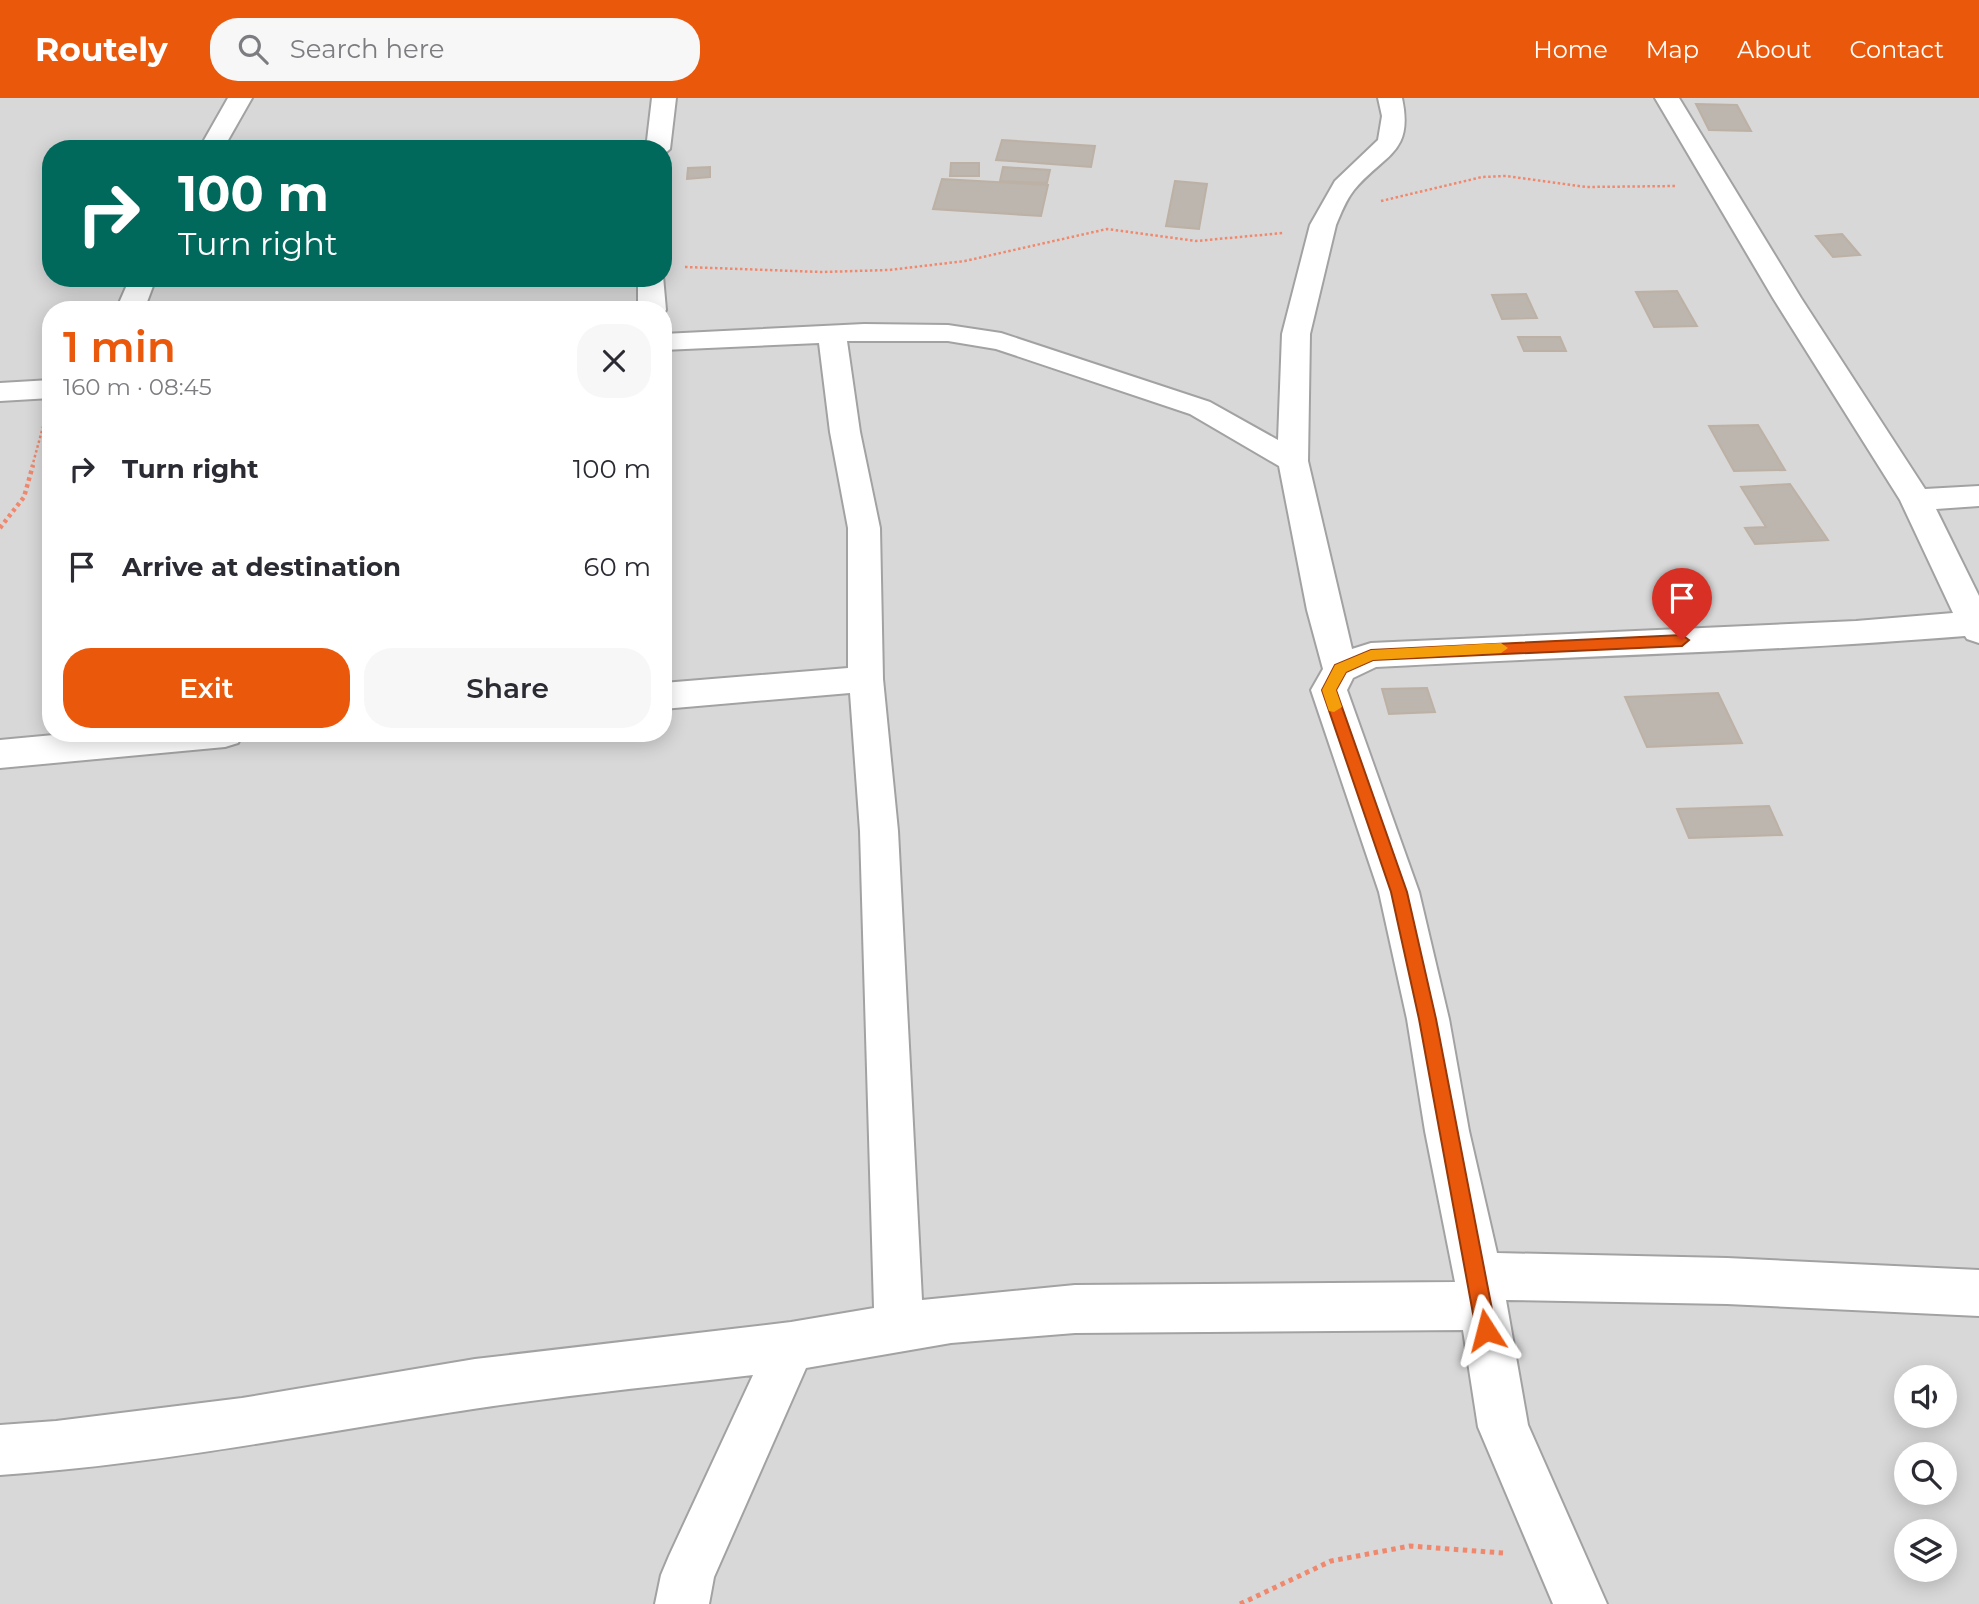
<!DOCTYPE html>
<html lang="en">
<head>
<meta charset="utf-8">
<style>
  body { margin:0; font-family:Montserrat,sans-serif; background:#f7f7f7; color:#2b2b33; height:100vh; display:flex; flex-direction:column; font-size:26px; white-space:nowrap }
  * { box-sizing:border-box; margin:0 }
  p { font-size:23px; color:#7c7c81 }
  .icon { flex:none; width:38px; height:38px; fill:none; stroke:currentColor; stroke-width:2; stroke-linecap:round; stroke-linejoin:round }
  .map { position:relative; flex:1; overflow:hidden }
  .panel { position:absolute; left:42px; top:203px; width:630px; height:441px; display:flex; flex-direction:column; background:#fff; border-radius:28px; box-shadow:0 4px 18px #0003 }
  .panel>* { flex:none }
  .guide { position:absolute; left:42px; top:42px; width:630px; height:147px; border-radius:28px; box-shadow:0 4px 18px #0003; background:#00695c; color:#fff; overflow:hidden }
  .buttons { position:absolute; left:1894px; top:1267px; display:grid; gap:14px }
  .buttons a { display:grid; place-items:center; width:63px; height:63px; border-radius:50%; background:#fff; box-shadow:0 4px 18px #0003; font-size:35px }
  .pin { position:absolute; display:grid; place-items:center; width:60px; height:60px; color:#fff; margin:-72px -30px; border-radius:50% 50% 50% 0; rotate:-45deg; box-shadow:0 0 7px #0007 }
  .pin .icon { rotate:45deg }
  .me { position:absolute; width:77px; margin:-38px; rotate:351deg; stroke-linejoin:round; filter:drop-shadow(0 0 5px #0008) }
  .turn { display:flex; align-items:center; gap:24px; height:147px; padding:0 21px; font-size:32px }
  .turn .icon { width:91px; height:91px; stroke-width:2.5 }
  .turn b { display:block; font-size:49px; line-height:60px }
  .round { display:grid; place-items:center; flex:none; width:74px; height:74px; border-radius:28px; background:#f7f7f7 }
  .overview { display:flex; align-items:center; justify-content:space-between; height:119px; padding:0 21px }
  h1 { font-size:42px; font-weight:600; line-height:52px; color:#ea580c }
  .button { display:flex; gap:14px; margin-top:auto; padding:14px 21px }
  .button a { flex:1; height:80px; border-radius:28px; background:#ea580c; color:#fff; font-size:28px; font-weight:600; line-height:80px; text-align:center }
  .button a+a { background:#f7f7f7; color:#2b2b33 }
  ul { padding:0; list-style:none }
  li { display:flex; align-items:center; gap:21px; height:98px; padding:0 21px }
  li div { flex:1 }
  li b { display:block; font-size:26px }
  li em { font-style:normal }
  header { display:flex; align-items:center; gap:42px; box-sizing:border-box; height:98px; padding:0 35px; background:#ea580c; color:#fff }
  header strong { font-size:33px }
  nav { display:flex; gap:38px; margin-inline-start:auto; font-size:24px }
  .search { width:490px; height:63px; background:#f7f7f7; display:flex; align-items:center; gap:18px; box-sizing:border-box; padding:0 24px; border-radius:28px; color:#7c7c81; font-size:26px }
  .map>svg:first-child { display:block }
</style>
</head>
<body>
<header>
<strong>Routely</strong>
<div class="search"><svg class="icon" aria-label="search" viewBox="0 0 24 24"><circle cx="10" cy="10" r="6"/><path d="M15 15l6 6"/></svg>Search here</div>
<nav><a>Home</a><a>Map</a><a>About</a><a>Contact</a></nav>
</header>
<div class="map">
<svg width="1979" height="1506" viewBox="0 0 1979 1506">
  <rect width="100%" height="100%" fill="#ece9e1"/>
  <!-- residential -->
  <path fill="#d9d8d8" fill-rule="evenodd" d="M0,0H1979V1506H0ZM51,51H663V180H51ZM51,212H663V635H51ZM1906,1279H1944V1318H1906ZM1906,1356H1944V1395H1906ZM1906,1433H1944V1472H1906Z"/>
  <!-- building -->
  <path fill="#bcb6ae" stroke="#bdb1a5" stroke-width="2" d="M1696,6L1737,7L1751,33L1709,32Z
    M1002,42L1095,48L1091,69L996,62Z
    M951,65H979V78H950Z
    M710,69V79L687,81L688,70Z
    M1003,69L1050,72L1047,85L1000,83Z
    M942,81L1048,87L1041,118L933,111Z
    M1175,83L1207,86L1199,131L1166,128Z
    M1842,136L1860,157L1833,159L1816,138Z
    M1677,193L1697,228L1654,229L1636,194Z
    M1526,196L1537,220L1502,221L1492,197Z
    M1518,239H1560L1566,253H1524Z
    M1758,327L1785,372L1734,373L1709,328Z
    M1790,386L1828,442L1755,446L1745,430L1766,429L1741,389Z
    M1427,590L1435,614L1389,616L1382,591Z
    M1718,595L1742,645L1647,649L1625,599Z
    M1769,708L1782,737L1689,740L1677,711Z"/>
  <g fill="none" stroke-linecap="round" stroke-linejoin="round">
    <!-- street casing -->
    <g stroke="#a2a2a2" stroke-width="4">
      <path id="street" d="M228,0H252L223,51H199Z
        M652,0H676L670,51L663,57V51H646Z
        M1378,0H1402C1414,56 1384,56 1354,92C1346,102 1341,115 1336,127L1310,236L1308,363L1352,551L1371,545L1856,523L1953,515L1900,402L1773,200L1655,0H1679L1801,200L1925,391L1979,388V408L1936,411L1979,498V545L1967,541L1965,538C1769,554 1572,558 1376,569L1353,580L1347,592L1419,794L1449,921L1469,1033L1497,1155L1727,1160L1979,1172V1218L1727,1206L1506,1202L1528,1327L1607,1506H1553L1478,1329L1463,1232L1075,1235L951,1245L806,1270L714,1479L709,1506H655L661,1477L669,1458L753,1277C660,1288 566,1297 473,1311C315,1335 159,1366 0,1377V1327L56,1323L242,1300L475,1261L791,1224L874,1210L860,733L850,595L663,611V585L848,570V430L830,334L819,245L663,252V236L864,226L948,227L1001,235L1210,304L1278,342L1282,236L1310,127L1335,83L1378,42L1382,18ZM847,243H948L996,251L1190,316L1279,368L1307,512L1323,571L1311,592L1379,794L1407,921L1425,1033L1455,1184L1075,1187L922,1202L898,733L883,581L880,430L860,334Z
        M663,178L666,212L663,216V212H638V180Z
        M130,180H156L144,212H116Z
        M51,282V300L0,303V285Z
        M75,635H243L238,645L225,649L0,670V642Z"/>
    </g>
    <!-- path-far2 -->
    <path stroke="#f0886e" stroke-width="2.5" stroke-dasharray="2.5 2.5" stroke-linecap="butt" d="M1381,103L1482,79L1506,78L1586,89L1677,88
      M685,169L822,174L889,172L965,163L1107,131L1196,143L1283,135
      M32,369L44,325"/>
    <!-- path-far1 -->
    <path stroke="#f0886e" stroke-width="4.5" stroke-dasharray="3.5 3.5" stroke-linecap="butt" d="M0,430L24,399L33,367"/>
    <!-- path -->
    <path stroke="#f0886e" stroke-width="5" stroke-dasharray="4.5 4.5" stroke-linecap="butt" d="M1240,1506L1331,1463L1410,1448L1503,1455"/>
    <!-- street -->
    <use href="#street" fill="#fff" fill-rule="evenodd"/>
  </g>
  <!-- route -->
  <path fill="#ea580c" stroke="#983908" stroke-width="2" d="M1682,537L1689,542L1682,548L1373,562L1346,574L1336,592L1407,794L1436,921L1496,1232L1494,1239L1486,1242L1479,1239L1476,1232L1419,921L1391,794L1322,592L1335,567L1371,552Z"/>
  <!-- slow -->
  <path fill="#f59e0b" d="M1501,545L1508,550L1501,555L1373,562L1346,574L1336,592L1342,609L1334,614L1329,613L1322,592L1335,567L1371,552Z"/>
</svg>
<div class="buttons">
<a><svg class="icon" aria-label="sound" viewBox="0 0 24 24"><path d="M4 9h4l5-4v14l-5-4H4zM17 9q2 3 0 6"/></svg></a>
<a><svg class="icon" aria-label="search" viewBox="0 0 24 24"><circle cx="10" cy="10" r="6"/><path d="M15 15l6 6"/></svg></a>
<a><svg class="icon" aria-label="layers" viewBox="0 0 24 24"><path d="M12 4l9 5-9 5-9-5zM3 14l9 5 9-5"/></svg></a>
</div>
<div class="pin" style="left:1682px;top:542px;background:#d93025"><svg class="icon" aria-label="arrive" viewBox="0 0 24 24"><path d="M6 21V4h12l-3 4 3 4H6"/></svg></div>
<svg class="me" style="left:1486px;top:1232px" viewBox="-20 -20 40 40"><path d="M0-17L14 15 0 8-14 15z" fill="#ea580c" stroke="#fff" stroke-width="4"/></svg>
<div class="guide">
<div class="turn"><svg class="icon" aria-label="right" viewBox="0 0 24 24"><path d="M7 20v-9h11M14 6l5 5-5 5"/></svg><div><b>100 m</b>Turn right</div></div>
</div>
<section class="panel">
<div class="overview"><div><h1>1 min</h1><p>160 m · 08:45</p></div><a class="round"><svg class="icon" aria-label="close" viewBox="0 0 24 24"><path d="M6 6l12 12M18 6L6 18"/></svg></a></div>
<ul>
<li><svg class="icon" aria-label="right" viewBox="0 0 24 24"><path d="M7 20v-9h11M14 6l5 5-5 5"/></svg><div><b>Turn right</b></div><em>100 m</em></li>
<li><svg class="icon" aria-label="arrive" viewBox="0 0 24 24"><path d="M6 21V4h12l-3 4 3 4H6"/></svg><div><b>Arrive at destination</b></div><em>60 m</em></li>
</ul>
<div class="button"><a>Exit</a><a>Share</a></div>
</section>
</div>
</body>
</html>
